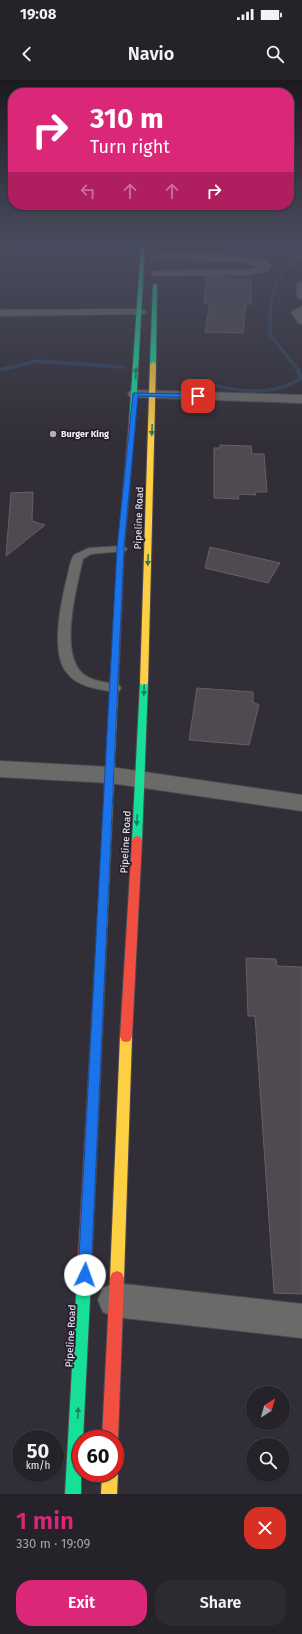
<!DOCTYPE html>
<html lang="en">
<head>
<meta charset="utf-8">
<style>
  body { margin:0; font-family:"Fira Sans",sans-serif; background:#2e2a31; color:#f1f3f6; height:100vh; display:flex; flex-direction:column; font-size:15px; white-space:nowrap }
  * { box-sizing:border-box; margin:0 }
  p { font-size:13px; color:#a4a4a8 }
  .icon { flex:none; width:22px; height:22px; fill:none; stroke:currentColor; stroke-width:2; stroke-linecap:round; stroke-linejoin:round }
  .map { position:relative; height:1414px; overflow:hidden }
  .details { display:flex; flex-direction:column; background:#262229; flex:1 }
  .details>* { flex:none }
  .hud { position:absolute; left:8px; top:8px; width:286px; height:122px; border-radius:16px; box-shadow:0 1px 3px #0004,0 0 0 1px #423f46; background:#db2777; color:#fff; overflow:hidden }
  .needle { width:26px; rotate:37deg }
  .tools { position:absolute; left:246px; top:1306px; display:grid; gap:8px }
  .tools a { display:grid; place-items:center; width:44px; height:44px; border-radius:50%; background:#262229; box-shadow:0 1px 3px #0004,0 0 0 1px #423f46; font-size:20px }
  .speed { position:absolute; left:12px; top:1350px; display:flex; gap:8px; font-size:20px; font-weight:700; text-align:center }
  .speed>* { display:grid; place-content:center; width:52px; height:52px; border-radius:50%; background:#262229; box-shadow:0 1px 3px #0004,0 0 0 1px #423f46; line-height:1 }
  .speed small { font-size:10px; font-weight:400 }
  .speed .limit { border:6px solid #d22; background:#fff; color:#111 }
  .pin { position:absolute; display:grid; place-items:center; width:34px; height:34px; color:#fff; margin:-17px; border-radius:8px; box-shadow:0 2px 6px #0006 }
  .me { position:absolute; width:44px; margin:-22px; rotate:3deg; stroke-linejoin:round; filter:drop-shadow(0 0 3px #0008) }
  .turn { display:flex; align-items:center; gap:14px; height:84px; padding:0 16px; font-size:18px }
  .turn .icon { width:52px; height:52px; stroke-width:2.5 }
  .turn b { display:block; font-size:28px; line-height:34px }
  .lanes { display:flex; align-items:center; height:38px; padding:0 16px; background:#0003; justify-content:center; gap:20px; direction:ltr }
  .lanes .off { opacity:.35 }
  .round { display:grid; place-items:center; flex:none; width:42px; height:42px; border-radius:16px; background:#2e2a31 }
  .summary { display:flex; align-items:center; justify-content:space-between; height:68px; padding:0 16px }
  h1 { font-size:24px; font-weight:600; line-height:30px; color:#db2777 }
  .button { display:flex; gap:8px; margin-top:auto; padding:8px 16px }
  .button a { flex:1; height:46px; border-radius:16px; background:#db2777; color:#fff; font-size:16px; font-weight:600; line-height:46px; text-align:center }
  .button a+a { background:#2e2a31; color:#f1f3f6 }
  .status { display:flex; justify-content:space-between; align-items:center; height:28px; padding:0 20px; background:#262229; direction:ltr }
  .status svg { height:11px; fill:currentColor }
  header { display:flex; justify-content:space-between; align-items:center; height:52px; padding:0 16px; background:#262229; font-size:18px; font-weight:600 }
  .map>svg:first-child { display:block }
</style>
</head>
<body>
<div class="status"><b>19:08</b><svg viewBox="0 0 49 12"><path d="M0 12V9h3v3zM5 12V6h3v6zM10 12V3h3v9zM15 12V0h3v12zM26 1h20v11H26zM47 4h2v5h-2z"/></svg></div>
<header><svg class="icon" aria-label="back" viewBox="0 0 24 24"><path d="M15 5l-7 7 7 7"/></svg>Navio<svg class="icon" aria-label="search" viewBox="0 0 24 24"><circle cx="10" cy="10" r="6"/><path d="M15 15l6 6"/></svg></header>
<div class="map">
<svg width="302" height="1414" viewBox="0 0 302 1414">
  <rect width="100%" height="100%" fill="#322e37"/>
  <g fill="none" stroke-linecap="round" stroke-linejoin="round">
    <!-- stream -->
    <path fill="#304359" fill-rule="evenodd" d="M301,174H302V177L284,192L273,217L272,255L300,289L302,294V300C267,322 227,310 189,301V299L191,298C226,307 265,318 298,298L295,289L268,255L269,217L281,190Z
      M37,279L122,285L125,287L122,289L37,283L0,292V288Z"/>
  </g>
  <!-- building -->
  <path fill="#4f4a50" stroke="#656067" d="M207,197H229V200L251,199V224H246L243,253L205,252L210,223H204Z
    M220,365L251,366L252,374H264L267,412H255L256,415L238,414L239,419L214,418V368H220Z
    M33,412L32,441L45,445L6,476L11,413Z
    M210,467L280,483L268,503L205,488Z
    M197,608L253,612V622L259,625L249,665L189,660Z
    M246,878L276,879L277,886L302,887V1214L274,1213L255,936H248Z"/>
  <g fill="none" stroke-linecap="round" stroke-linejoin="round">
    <!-- lane casing -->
    <g stroke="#4d4a52" stroke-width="2">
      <path id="lane" d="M121,466L125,467L127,469L125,471L91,474L83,479C77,506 57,578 86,596C95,602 108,602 119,605L121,608L119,611L114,612C97,609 78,607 67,593C50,573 61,522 67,498C69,490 70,481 74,475L89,468Z"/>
    </g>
    <!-- street casing -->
    <g stroke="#4d4a52" stroke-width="2">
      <path id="street" d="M156,174C178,174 259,170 272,186L268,191L249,195L156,196L152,195L151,193L152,191L249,189L260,187L247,183L231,181L152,179L151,177Z
        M302,202V219L298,218L296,211L298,203Z
        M302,226V244L298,243L291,232Z
        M140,229L144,230L146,232L144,234L0,236V230Z
        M135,310L302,315V323L130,317L128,314L130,311Z
        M0,681L110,687L302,715V731L110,703L0,697Z
        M115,1203L302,1224V1258L115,1237L103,1232L98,1220L103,1208Z"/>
    </g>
    <!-- fast casing -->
    <g stroke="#4d4a52" stroke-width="2">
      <path id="fast" d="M12,165L0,168V166Z
        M141,165H145L135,344L132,346L129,344Z
        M155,204L157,205L156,284L153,286L150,284L153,205Z
        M144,600L148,603L142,760L140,763H134L132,760L140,603Z
        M84,1191L89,1193L91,1198L83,1359H81V1414H65L77,1198L79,1193Z"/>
    </g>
    <!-- slow casing -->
    <g stroke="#4d4a52" stroke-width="2">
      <path id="slow" d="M153,282L156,284L148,603L144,606L140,603L150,284Z
        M114,605L118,608L107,849L106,852L102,853L98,852L97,849L110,608Z
        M126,952L130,953L132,957L124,1198L122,1203L117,1205L112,1203L110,1198L120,957L122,953Z
        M115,1388L118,1393L117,1414H101L102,1393H115Z"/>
    </g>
    <!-- jam casing -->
    <g stroke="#4d4a52" stroke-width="2">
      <path id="jam" d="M132,342L135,344L124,469L118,608L114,611L110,608L118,469L129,344Z
        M137,756L140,757L142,760L132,957L130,961L126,962L122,961L120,957L132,760L134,757Z
        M102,845L106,846L107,849L91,1198L89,1203L84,1205L79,1203L77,1198L97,849L98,846Z
        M117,1191L122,1193L124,1198L118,1359L115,1364V1359H102L110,1198L112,1193Z"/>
    </g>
    <!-- lane -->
    <use href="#lane" fill="#6a6a68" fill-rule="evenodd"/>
    <!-- street -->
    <use href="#street" fill="#6a6a68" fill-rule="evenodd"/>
    <!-- fast -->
    <use href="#fast" fill="#16e098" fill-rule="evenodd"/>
    <!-- slow -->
    <use href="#slow" fill="#ffcf43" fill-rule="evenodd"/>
    <!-- jam -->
    <use href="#jam" fill="#f24e42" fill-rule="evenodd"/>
  </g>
  <!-- one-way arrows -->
  <defs><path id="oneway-solid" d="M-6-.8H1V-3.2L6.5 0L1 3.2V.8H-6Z"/></defs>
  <g fill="#1e8064">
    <use href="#oneway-solid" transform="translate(136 293) rotate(-87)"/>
    <use href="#oneway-solid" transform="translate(152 350) rotate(92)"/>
    <use href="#oneway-solid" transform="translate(148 480) rotate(92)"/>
    <use href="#oneway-solid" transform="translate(144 610) rotate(92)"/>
    <use href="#oneway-solid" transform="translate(137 740) rotate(93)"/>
    <use href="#oneway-solid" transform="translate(78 1333) rotate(-87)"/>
  </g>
  <!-- sky -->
  <linearGradient id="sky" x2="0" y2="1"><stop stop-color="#1c191e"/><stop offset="0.45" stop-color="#494c5e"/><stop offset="1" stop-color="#494c5e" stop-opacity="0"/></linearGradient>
  <rect width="302" height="363" fill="url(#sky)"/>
  <!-- route -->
  <path fill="#1a73e8" stroke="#114b97" d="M133,313L198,314L201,316L198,318L138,316L124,468L91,1195L89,1200L85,1202L80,1200L78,1195L117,468Z"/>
  <!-- markers -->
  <circle fill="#b1adb7" stroke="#272130" stroke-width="1.5" cx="53" cy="354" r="4"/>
  <g text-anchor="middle" stroke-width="4" stroke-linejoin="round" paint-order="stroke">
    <!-- far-poi labels -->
    <g font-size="9" font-weight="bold" fill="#f5f1fc" stroke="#272130" text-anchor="start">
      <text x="61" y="357">Burger King</text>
    </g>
    <!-- street labels -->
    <g font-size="10" fill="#f5f1fc" stroke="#272130">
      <text transform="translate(138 438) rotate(-88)" y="4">Pipeline Road</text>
      <text transform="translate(125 762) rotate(-87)" y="4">Pipeline Road</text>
      <text transform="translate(70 1256) rotate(-87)" y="4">Pipeline Road</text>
    </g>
  </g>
</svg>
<div class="tools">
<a><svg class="needle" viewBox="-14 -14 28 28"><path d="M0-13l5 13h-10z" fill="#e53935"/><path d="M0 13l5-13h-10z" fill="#a4a4a8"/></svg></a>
<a><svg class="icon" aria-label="search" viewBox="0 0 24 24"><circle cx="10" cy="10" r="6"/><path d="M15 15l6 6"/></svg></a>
</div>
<div class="speed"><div>50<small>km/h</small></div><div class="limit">60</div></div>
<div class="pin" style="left:198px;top:316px;background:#d93025"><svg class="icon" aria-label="arrive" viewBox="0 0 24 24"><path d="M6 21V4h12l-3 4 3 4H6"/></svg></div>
<svg class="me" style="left:85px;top:1195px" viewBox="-20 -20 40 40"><circle r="19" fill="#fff"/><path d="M0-13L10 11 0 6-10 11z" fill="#1a73e8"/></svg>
<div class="hud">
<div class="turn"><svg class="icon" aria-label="right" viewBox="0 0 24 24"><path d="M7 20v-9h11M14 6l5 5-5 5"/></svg><div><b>310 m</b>Turn right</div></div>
<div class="lanes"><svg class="icon off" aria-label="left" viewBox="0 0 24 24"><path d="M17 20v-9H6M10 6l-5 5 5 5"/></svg><svg class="icon off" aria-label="ahead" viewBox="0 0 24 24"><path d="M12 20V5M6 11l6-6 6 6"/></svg><svg class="icon off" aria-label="ahead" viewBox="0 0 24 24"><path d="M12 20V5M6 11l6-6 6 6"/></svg><svg class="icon" aria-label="right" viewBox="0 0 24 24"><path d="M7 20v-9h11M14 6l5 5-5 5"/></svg></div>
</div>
</div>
<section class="details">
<div class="summary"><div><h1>1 min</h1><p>330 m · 19:09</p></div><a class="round" style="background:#d93025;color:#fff"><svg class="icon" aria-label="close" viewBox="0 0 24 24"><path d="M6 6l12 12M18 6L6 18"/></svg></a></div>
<div class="button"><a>Exit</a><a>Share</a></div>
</section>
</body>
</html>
